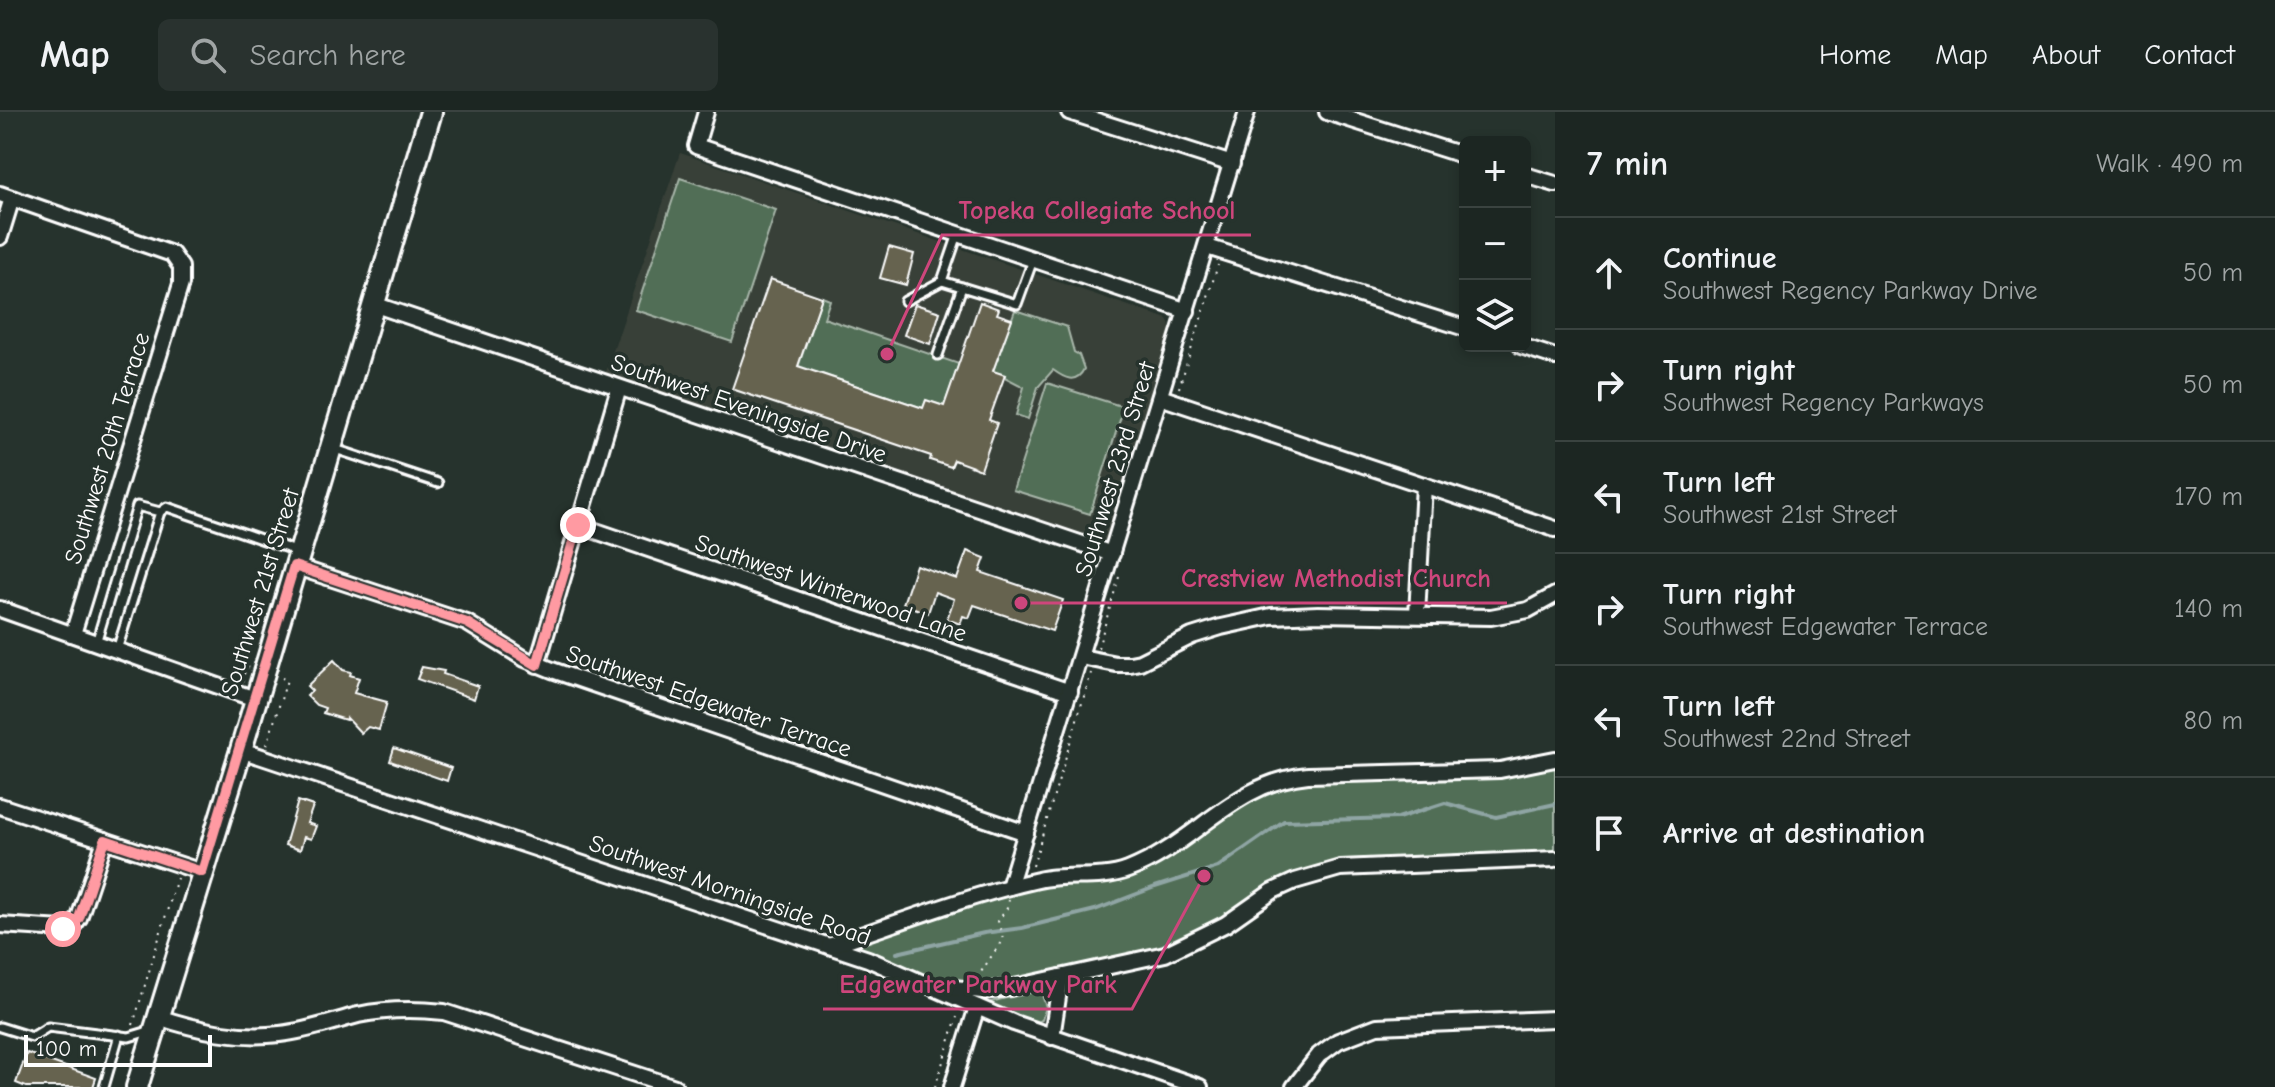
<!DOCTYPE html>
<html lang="en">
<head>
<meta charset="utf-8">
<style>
  body { margin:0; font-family:"Comic Neue",sans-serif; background:#29322f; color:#f1f3f6 }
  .controls { position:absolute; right:24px; top:24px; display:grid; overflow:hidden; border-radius:12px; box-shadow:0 4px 12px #0003 }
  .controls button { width:72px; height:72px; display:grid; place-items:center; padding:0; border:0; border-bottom:2px solid #3a4340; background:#1c2622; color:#f1f3f6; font:40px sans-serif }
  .scale { position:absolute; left:24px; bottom:20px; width:188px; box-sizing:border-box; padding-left:8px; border:4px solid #fff; border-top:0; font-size:22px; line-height:28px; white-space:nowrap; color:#fff; -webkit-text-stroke:6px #26332d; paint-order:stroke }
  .stop { position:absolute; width:24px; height:24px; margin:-18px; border:6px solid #ff9aa2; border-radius:50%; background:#fff }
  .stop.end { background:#ff9aa2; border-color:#fff; box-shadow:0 2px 8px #0008 }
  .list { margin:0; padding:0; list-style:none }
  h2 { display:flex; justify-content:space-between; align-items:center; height:104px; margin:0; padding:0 32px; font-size:34px }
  h2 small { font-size:26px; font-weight:400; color:#a0a5a5 }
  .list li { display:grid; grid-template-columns:52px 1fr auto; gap:24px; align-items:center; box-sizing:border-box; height:112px; padding:0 32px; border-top:2px solid #3a4340 }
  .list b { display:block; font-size:30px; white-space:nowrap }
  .list p { margin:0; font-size:26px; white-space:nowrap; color:#a0a5a5 }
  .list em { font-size:26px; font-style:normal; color:#a0a5a5 }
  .icon { flex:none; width:44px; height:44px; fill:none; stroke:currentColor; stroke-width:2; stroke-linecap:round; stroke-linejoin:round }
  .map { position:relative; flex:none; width:1555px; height:975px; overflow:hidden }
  header { display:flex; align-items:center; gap:48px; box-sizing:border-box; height:112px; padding:0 40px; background:#1c2622; border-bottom:2px solid #3a4340 }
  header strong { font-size:38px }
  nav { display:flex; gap:44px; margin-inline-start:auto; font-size:28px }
  .search { width:560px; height:72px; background:#29322f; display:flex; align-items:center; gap:20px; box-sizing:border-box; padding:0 28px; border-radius:12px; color:#a0a5a5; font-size:30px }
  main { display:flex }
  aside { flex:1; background:#1c2622 }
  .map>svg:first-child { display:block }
  .built { fill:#394138 }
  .green { fill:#516e56; stroke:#a8b6aa; stroke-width:2 }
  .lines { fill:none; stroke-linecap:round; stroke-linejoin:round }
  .stream { stroke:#8fa5a4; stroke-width:4 }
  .building { fill:#666350; stroke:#fff; stroke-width:2 }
  .lane-casing { stroke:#fff; stroke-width:13 }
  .street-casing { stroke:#fff; stroke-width:20 }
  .secondary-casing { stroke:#fff; stroke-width:26 }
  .path { stroke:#fff; stroke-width:2; stroke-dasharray:2 6; stroke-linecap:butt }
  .lane { stroke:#26332d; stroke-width:7 }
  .street { stroke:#26332d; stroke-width:14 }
  .secondary { stroke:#26332d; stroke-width:20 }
  .route { stroke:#ff9aa2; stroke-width:10 }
  .labels { text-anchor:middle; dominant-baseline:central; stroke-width:7; stroke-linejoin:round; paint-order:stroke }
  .street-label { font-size:24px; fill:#fff; stroke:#26332d }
  .leader { fill:none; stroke:#ce467c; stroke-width:3 }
  .callout-dot { fill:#ce467c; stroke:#26332d; stroke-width:3 }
  .callout-label { font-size:26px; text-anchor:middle; font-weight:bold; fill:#ce467c; stroke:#26332d; stroke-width:7; stroke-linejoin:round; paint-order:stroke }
</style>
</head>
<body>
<header>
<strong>Map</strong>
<div class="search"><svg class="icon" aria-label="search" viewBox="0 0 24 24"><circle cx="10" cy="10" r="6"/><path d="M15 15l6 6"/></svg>Search here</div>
<nav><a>Home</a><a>Map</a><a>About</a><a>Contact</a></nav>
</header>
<main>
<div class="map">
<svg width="1555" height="975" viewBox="0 0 1555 975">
  <rect width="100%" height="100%" fill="#26332d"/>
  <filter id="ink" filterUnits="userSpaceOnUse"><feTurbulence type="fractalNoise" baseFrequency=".0125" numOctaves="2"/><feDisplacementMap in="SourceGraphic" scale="16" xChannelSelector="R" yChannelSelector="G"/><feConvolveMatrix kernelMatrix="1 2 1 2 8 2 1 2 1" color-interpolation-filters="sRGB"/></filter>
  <g filter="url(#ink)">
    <polygon class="built" points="680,41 1167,207 1170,213 1169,221 1108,427 1095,430 605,263"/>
    <g class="green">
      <polygon points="680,66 776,98 732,230 636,198"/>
      <polygon points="822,185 830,188 824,206 959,252 944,294 926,288 923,296 816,260 795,264"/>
      <path d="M 1015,198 L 1067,215 L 1074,240 L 1079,243 L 1084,257 C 1076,273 1064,266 1053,258 L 1038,275 L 1028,307 L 1016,303 L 1024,275 L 993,259 Z"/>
      <polygon points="1047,271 1124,295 1090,402 1013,378"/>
      <polygon points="1555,647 1555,747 1319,761 1196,829 1010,876 957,877 829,834 1009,775 1123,760 1283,667 1500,658"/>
      <polygon points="1031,879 1042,883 1046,895 1042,908 1032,912 992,895 991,890"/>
    </g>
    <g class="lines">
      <polyline class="stream" points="897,841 984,821 1022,816 1095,798 1155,775 1218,755 1284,709 1398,706 1445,691 1496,705 1555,692"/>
    </g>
    <g class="building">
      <polygon points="889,135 914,142 906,173 880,166"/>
      <polygon points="770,167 822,185 798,254 923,296 926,288 944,294 980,190 999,197 997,202 1012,207 993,259 1005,263 989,308 997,311 981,358 954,348 951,355 930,348 931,344 732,277"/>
      <polygon points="915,192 940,200 930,232 904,223"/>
      <polygon points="967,439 985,446 980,460 1063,488 1052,519 974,493 969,506 963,504 960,512 947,507 954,487 935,480 928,501 903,492 916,453 957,467"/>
      <polygon points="334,548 343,558 351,560 350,563 359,566 354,581 387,590 379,618 368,615 361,621 347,606 346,608 323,601 325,596 316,593 307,584 312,579 307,574"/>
      <polygon points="422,555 444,559 443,562 478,574 474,587 417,567"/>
      <polygon points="394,636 451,656 447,669 390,649"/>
      <polygon points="298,689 313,694 307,711 316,714 311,727 304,725 300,738 285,733"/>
      <polygon points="27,941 96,966 93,975 26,975 16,971"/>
    </g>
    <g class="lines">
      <g class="lane-casing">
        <g id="lane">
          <polyline points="942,169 1017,192 1033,148"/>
          <polyline points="905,189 942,169 958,122"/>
          <polyline points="938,243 962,175"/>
          <polyline points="332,336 438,371"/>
          <polyline points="160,400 167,395 296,439"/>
          <polyline points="96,531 137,394 160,400 117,538"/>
          <polyline points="0,915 32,925 48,915 129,925 152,918"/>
          <polyline points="104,975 119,923"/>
        </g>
      </g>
      <g class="street-casing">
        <g id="street">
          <polyline points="706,0 696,34 1187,199"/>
          <polyline points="1069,0 1232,52"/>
          <polyline points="1327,0 1465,44"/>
          <polyline points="1525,63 1555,72"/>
          <polyline points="0,82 172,142 181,155 181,172 73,522"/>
          <polyline points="0,125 12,86"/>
          <polyline points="1207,135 1465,216"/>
          <polyline points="373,192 1112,442"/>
          <polyline points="1521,234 1555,245"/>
          <polyline points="1160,285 1555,417"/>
          <polyline points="578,413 1070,580"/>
          <polyline points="294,454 467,511 525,547 552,558 1026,721"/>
          <polyline points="0,497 255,587"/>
          <polyline points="1417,503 1424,373"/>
          <polyline points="1081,545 1116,552 1130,552 1140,550 1192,524 1221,515 1271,504 1318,502 1491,505 1528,498 1555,483"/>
          <polyline points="537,553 619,276"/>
          <polyline points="241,638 868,847 1014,911 1200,975"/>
          <polyline points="0,694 202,760"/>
          <polyline points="1009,775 1247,0"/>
          <polyline points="0,813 63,817 74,813 79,806 105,728"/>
          <path d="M 829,834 C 898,811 967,784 1038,768 C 1066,761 1099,769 1128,758 C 1194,733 1233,670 1308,663 L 1500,658 L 1555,647"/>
          <polyline points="945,875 982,879 1010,876 1165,842 1226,812 1273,779 1295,769 1340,756 1555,747"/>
          <path d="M 158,905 C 197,918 237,927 280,922 C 307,919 332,910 358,903 C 387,897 415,897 444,900 L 675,975"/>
          <polyline points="1052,925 1061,865"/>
          <polyline points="952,975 977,895"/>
          <polyline points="1294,975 1319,943 1338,929 1377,914 1555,907"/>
        </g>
      </g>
      <g class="secondary-casing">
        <polyline id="secondary" points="137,975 241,638 431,0"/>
      </g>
      <g class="path">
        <polyline points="1179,276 1218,153"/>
        <polyline points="1098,536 1119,465"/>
        <polyline points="242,570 246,555 249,556"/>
        <polyline points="267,633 287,568 282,566"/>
        <polyline points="1033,754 1091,561"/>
        <polyline points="977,866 1003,827 998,809 1007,796 1009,788"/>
        <polyline points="133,913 177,766"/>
        <polyline points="935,975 957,905"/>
      </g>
      <use href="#lane" class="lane"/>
      <use href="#street" class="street"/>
      <use href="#secondary" class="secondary"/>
    </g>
  </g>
  <g class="lines" filter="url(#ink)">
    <polyline class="route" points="63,817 74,813 79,806 105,728 202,760 294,454 467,511 537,553 578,413"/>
  </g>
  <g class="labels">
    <g class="street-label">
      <text transform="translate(749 296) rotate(19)">Southwest Eveningside Drive</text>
      <text transform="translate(107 336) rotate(-73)">Southwest 20th Terrace</text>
      <text transform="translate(1115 357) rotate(-73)">Southwest 23rd Street</text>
      <text transform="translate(831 476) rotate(19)">Southwest Winterwood Lane</text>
      <text transform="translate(260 480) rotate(-73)">Southwest 21st Street</text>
      <text transform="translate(709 589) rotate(19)">Southwest Edgewater Terrace</text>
      <text transform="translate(730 778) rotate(19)">Southwest Morningside Road</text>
    </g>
  </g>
  <path class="leader" d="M887 242L942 123H1251M1021 491L1166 491H1507M1204 764L1132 897H823"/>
  <g class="callout-dot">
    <circle cx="887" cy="242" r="8"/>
    <circle cx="1021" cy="491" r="8"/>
    <circle cx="1204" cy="764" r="8"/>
  </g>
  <g class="callout-label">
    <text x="1097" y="107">Topeka Collegiate School</text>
    <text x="1336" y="475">Crestview Methodist Church</text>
    <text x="978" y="881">Edgewater Parkway Park</text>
  </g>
</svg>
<div class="controls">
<button>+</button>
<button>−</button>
<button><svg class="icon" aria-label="layers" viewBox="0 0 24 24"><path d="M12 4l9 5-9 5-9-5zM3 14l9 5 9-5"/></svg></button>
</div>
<div class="scale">100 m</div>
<div class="stop" style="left:63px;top:817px"></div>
<div class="stop end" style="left:578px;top:413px"></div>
</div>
<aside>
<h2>7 min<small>Walk · 490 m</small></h2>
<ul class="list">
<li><svg class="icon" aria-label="ahead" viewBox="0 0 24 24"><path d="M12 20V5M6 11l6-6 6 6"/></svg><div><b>Continue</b><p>Southwest Regency Parkway Drive</p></div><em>50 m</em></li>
<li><svg class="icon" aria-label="right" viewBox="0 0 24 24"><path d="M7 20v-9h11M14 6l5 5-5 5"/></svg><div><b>Turn right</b><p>Southwest Regency Parkways</p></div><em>50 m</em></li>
<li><svg class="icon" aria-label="left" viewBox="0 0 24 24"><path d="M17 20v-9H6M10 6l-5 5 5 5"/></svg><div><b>Turn left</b><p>Southwest 21st Street</p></div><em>170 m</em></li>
<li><svg class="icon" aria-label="right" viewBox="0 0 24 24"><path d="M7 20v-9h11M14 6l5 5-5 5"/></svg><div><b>Turn right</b><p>Southwest Edgewater Terrace</p></div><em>140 m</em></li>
<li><svg class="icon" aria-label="left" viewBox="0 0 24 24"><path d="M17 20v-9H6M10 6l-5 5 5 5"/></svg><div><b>Turn left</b><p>Southwest 22nd Street</p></div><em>80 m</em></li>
<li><svg class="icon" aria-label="arrive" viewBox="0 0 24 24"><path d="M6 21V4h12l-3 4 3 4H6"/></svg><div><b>Arrive at destination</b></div></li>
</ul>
</aside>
</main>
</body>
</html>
